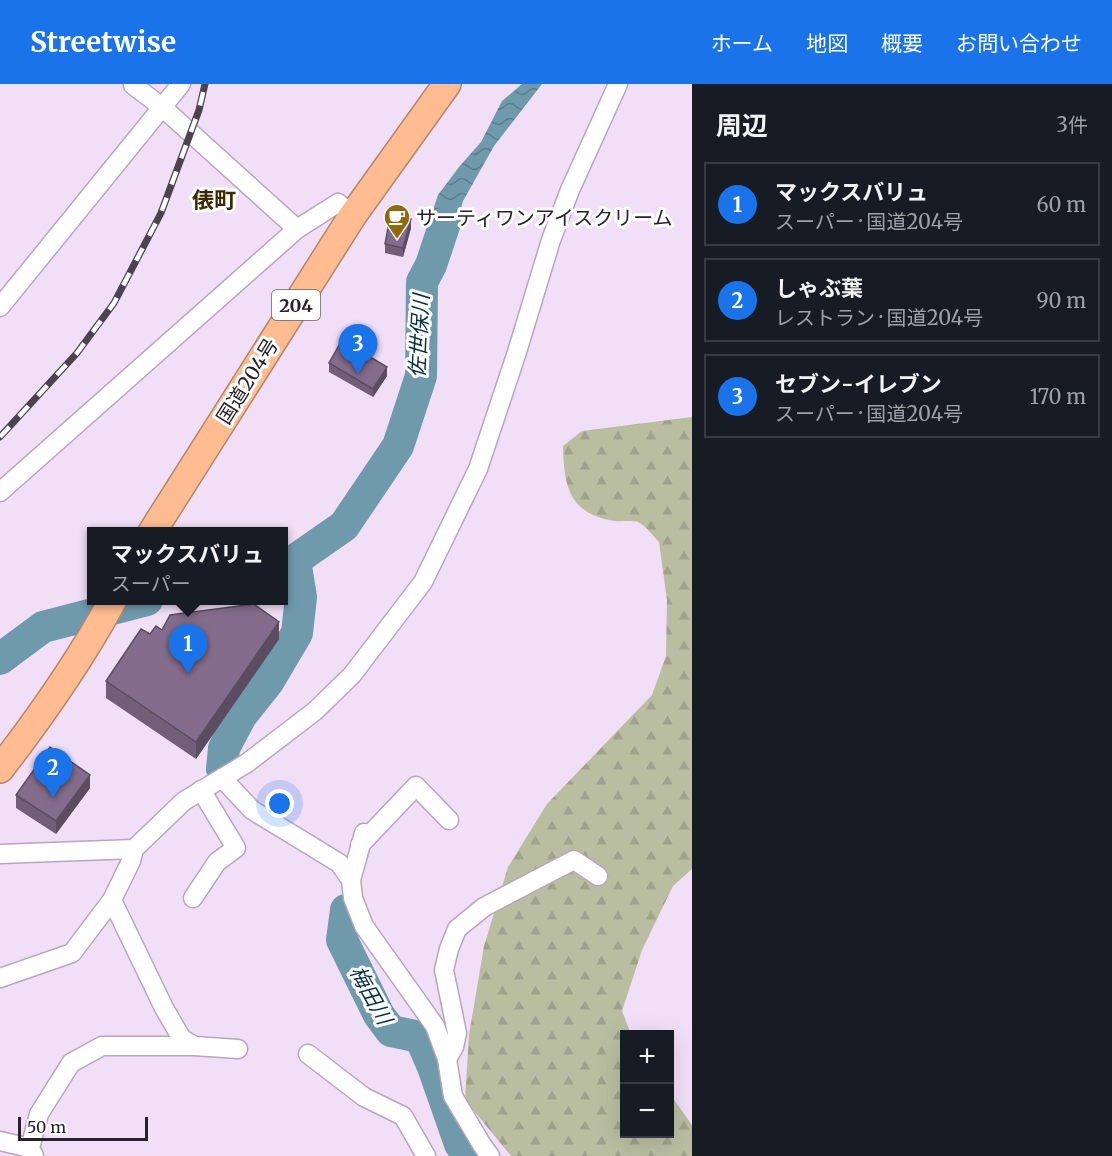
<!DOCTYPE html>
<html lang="ja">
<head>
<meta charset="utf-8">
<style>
  body { margin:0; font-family:Merriweather,"Noto Sans JP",serif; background:#20242c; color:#f1f3f6 }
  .controls { position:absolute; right:18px; bottom:18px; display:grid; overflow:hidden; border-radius:0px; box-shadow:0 6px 24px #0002 }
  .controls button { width:54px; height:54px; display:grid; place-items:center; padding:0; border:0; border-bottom:2px solid #363941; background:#171b24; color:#f1f3f6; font:30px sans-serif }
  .scale { position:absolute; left:18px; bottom:15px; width:130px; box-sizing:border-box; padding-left:6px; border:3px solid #28212a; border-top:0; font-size:16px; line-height:21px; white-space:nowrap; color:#28212a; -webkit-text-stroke:4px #fff; paint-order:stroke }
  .you { position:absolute; left:280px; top:720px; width:21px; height:21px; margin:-15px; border:4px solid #fff; border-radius:50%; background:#1a73e8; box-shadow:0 0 0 9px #1a73e833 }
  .badge { display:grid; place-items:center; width:39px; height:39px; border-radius:50%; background:#1a73e8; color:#fff; font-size:20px; font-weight:700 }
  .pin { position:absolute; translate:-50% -50px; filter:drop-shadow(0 2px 3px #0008) }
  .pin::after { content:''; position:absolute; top:32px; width:21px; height:18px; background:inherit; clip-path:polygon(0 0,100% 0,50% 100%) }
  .popup { position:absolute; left:87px; top:443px; width:201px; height:78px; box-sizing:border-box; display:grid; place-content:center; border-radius:0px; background:#171b24; filter:drop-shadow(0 2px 4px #0005); font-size:20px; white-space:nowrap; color:#9ea1a6 }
  .popup b { font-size:22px; color:#f1f3f6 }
  .popup::after { content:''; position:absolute; left:50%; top:100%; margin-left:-12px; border:12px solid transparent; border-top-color:#171b24 }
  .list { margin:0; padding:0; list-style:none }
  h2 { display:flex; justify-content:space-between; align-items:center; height:78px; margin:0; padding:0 24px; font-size:26px }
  h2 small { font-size:20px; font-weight:400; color:#9ea1a6 }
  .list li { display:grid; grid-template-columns:39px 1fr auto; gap:18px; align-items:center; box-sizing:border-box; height:84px; margin:0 12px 12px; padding:0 12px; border:2px solid #363941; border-radius:0px }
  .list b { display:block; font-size:22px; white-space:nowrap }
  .list p { margin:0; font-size:20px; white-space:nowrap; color:#9ea1a6 }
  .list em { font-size:20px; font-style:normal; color:#9ea1a6 }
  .map { position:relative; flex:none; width:692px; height:1072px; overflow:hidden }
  header { display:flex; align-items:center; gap:36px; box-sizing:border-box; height:84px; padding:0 30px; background:#1a73e8; color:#fff }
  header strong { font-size:28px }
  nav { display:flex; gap:33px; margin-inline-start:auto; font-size:21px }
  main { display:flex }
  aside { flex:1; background:#171b24 }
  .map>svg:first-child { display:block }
  .forest { fill:url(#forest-firs) }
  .water { fill:url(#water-waves) }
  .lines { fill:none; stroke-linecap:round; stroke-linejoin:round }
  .river { stroke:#6f9aab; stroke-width:32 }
  .minor-casing { stroke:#b8a6be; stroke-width:21 }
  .highway-casing { stroke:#b3866c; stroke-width:30 }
  .minor { stroke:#fff; stroke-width:18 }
  .highway { stroke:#febc90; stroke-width:27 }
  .rail-casing { stroke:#4c434f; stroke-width:7 }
  .rail { stroke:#fff; stroke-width:4.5; stroke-dasharray:14; stroke-linecap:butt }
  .wall { fill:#725e78 }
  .shaded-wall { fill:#5c4c62 }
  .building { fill:#846d8c; stroke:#5c4c62; stroke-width:1.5 }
  .labels { text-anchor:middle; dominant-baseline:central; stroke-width:6; stroke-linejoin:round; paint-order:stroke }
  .shield { fill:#fff; stroke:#68646a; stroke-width:1.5 }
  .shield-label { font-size:18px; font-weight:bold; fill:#28212a }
  .poi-label { font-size:20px; fill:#28212a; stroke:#fff; text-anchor:start }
  .street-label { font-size:20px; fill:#28212a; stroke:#fff }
  .water-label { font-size:21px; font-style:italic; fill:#07313f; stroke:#fff }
  .quarter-label { font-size:22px; font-weight:bold; fill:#3d2a02; stroke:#fff }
</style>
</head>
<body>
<header>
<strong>Streetwise</strong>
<nav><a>ホーム</a><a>地図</a><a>概要</a><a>お問い合わせ</a></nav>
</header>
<main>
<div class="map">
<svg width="692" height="1072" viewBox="0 0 692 1072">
  <defs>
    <pattern id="forest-firs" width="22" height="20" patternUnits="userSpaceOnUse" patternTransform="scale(1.5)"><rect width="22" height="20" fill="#babea1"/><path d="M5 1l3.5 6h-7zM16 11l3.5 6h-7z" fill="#a0a38b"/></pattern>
    <pattern id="water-waves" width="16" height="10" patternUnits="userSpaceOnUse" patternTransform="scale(1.5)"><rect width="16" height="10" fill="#6f9aab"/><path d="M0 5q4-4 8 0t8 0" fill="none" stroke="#5b7d8b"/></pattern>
  </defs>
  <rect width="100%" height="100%" fill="#f1def7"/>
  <path class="forest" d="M 692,333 L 692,785 L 673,802 L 642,866 L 622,927 L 631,950 L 624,950 L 624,1050 L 670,1050 L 670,1010 L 692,1041 L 692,1072 L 511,1072 L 465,1016 L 469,951 L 484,862 L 508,783 L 547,720 L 652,611 L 666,572 L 667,516 L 659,458 C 653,452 646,442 638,438 C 632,436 622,438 615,437 C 569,430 564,403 563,362 L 582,347 Z"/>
  <polygon class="water" points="522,0 542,0 494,62 463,117 456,144 431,186 433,126 438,111 459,83 481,58 502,17"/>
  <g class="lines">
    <g class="river">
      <polyline points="284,479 295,476 344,442 398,362 421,292 422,198 431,181 445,139"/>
      <polyline points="0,575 43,543 147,516"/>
      <polyline points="222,685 224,664 241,632 268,598 297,549 301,513 295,476"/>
      <polyline points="346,826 342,856 379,931 391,947 420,953 433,983 460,1060 469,1072"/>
    </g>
    <g class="minor-casing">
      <g id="minor">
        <polyline points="133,1 162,23 297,145"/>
        <polyline points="0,223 181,0"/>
        <polyline points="0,408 297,145 338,119 353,131"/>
        <polyline points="222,694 252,726 339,779 351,796 353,814 364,842 435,942 447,975 453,1012 482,1061 490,1072"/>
        <polyline points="360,761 416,702 449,736"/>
        <polyline points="0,770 134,765"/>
        <polyline points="351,796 364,749"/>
        <polyline points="193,814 217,778 236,764 201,706"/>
        <polyline points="112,816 164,924 182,955 195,962 238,965"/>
        <polyline points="0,894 72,869 112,816 131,777 134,765 184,717 247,679 315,627 352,591 423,498 478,385 517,268 551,156 570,106 618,0"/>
        <polyline points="308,970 364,1013 403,1032 426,1072"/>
        <polyline points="447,975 454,963 457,949 444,886 449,865 457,845 484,823 574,776 598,792"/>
        <polyline points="0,1057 30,1064"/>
        <polyline points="34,1072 30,1064 39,1030 71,979 102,962 195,962"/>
      </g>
    </g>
    <g class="highway-casing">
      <g id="highway">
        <polyline points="152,448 353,131 447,0"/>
        <path d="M 0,685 C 42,631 80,576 113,516"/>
      </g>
    </g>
    <use href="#minor" class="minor"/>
    <use href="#highway" class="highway"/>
    <g class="rail-casing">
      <polyline id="rail" points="0,353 77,269 114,219 161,129 199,26 205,0"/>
    </g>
    <use href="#rail" class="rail"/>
  </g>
  <g class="wall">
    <polygon points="411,144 403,173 385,169 385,160"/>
    <polygon points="329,279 387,292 373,313 329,288"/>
    <polygon points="150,550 279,555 196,675 106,614 106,597"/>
    <polygon points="90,704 56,750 16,724 16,711"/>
  </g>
  <g class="shaded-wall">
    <polygon points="411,135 411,144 403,173 403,164"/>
    <polygon points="387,283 387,292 373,313 373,305"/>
    <polygon points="279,538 279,555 196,675 196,658"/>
    <polygon points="90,691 90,704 56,750 56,737"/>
  </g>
  <g class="building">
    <polygon points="390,134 411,135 403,164 385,160"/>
    <polygon points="342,256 387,283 373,305 329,279"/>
    <polygon points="254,520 279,538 196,658 106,597 141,545 150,550 156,542 162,546 170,531"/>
    <polygon points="50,663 90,691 56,737 16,711"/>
  </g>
  <defs>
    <g id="cafe-pin" transform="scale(1.35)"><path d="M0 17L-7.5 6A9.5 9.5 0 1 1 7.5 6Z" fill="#90690f" stroke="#fff"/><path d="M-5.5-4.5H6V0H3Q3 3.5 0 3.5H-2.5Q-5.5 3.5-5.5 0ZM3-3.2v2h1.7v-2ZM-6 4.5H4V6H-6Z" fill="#fff"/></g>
  </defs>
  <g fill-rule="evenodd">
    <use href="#cafe-pin" x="397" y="133"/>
  </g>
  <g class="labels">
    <rect class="shield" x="272" y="206" width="48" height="30" rx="4.5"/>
    <g class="shield-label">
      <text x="296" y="221">204</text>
    </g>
    <g class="poi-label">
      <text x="416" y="133">サーティワンアイスクリーム</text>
    </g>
    <g class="street-label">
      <text transform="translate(247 297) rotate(-58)">国道204号</text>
    </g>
    <g class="water-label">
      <text transform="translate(419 252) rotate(-87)">佐世保川</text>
      <text transform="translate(371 911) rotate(61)">梅田川</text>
    </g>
    <g class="quarter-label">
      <text x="214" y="116">俵町</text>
    </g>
  </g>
</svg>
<div class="controls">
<button>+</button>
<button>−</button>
</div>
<div class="scale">50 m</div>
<div class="you"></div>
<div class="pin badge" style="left:188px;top:590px">1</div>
<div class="popup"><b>マックスバリュ</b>スーパー</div>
<div class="pin badge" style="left:53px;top:714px">2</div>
<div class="pin badge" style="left:358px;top:290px">3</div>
</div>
<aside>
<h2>周辺<small>3件</small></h2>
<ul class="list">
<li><span class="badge">1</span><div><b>マックスバリュ</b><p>スーパー · 国道204号</p></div><em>60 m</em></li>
<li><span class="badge">2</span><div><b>しゃぶ葉</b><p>レストラン · 国道204号</p></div><em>90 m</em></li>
<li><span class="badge">3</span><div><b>セブン-イレブン</b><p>スーパー · 国道204号</p></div><em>170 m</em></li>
</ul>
</aside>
</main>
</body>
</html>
